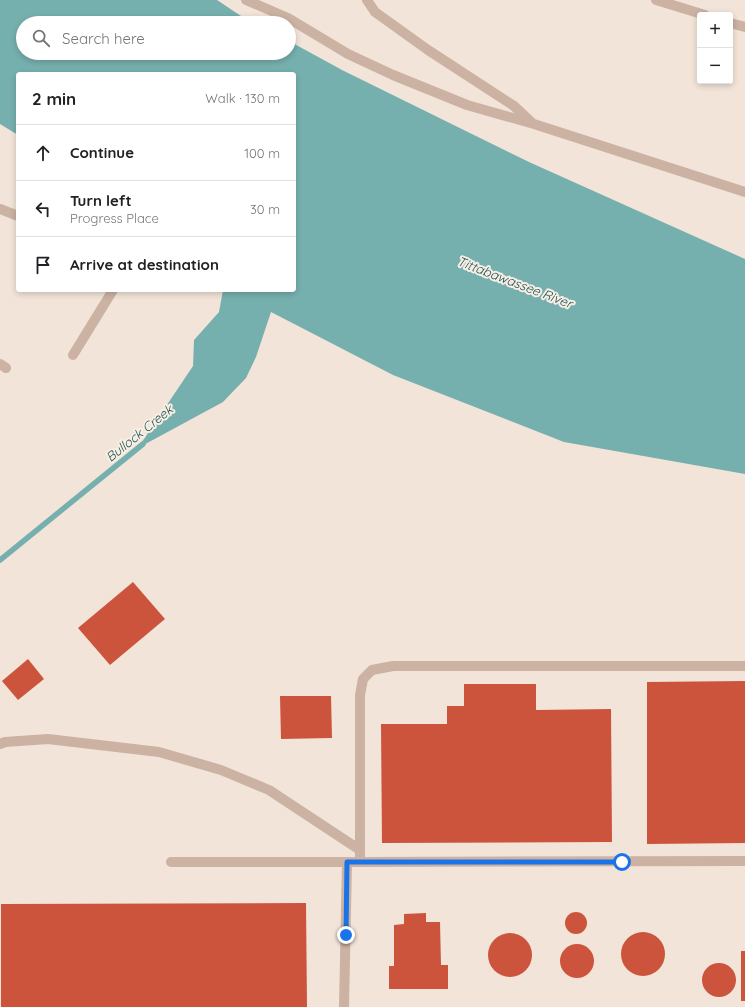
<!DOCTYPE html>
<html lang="en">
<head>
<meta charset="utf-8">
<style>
  body { margin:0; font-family:Quicksand,sans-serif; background:#f2f2f2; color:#202124 }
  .controls { position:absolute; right:12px; top:12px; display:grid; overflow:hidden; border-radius:4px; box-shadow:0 2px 6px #0003 }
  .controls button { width:36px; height:36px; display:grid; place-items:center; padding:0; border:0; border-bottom:1px solid #e0e0e0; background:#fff; color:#202124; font:20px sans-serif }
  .stop { position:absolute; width:12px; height:12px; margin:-9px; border:3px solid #1a73e8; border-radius:50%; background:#fff }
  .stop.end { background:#1a73e8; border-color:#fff; box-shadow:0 1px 4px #0008 }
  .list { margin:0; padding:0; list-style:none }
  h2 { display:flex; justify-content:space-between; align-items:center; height:52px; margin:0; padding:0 16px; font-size:17px }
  h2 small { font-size:13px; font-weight:400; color:#757577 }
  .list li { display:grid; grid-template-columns:26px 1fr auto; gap:12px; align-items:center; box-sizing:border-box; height:56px; padding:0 16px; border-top:1px solid #e0e0e0 }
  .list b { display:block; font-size:15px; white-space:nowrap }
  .list p { margin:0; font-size:13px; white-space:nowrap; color:#757577 }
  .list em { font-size:13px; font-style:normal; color:#757577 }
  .icon { flex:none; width:22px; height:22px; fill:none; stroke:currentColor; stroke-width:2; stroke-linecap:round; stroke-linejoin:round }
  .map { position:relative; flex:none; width:745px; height:1007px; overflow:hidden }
  .search { position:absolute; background:#fff; box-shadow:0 2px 6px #0003; left:16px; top:16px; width:280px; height:44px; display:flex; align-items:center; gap:10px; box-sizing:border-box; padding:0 14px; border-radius:22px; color:#757577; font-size:15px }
  .panel { position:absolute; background:#fff; box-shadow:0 2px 6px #0003; left:16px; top:72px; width:280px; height:220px; border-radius:4px }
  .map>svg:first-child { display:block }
  .water { fill:#76b0ae }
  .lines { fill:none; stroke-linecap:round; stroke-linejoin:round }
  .stream { stroke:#76b0ae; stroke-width:5.5 }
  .building { fill:#cc543c }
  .minor { stroke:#cbb2a3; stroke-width:10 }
  .route { stroke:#1a73e8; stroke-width:5 }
  .labels { text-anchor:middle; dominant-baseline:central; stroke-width:4; stroke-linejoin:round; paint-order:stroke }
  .water-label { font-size:13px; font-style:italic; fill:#1a5858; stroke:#faeee4 }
</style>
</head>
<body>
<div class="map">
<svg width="745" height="1007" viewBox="0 0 745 1007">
  <rect width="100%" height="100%" fill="#f2e4d8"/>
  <polygon class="water" points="0,0 217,0 241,16 255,23 23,23 23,53 289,53 289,41 342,70 529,162 745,259 745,474 564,442 393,375 271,312 256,357 246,378 223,402 138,448 193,366 194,340 219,312 223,290 294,290 294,74 18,74 18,135 0,124"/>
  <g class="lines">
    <polyline class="stream" points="0,560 143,444"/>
  </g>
  <g class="building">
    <polygon points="133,582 165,619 110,665 78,628"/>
    <polygon points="28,659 44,679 18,700 2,681"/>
    <polygon points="745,681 745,843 647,844 647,682"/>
    <polygon points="464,684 536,684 536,710 611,709 612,842 382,843 381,724 447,724 447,706 464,706"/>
    <polygon points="280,696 331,696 332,738 281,739"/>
    <polygon points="306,903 307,1007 1,1007 1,904"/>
    <circle cx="576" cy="923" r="11"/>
    <polygon points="426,913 426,922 440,922 441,965 448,965 448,989 389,989 389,966 394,966 394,925 404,924 404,914"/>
    <circle cx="643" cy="954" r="22"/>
    <circle cx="510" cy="955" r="22"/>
    <circle cx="577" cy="961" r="17"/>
    <rect x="741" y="951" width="4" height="50"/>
    <circle cx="719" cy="980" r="17"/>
  </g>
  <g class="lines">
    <g class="minor">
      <polyline points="246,0 288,18 348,54 393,75 467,105 534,124 745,192"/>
      <polyline points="367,0 375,12 428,50 514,106 531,122"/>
      <polyline points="656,0 705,15"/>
      <polyline points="730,23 745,27"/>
      <polyline points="0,209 18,216"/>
      <polyline points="73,355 113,290"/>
      <polyline points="0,364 6,368"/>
      <polyline points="0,744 5,742 48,739 159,752 221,770 269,790 360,850"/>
      <polyline points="171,862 360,862 360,695 363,679 372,670 393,666 745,666"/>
      <polyline points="360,862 745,861"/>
      <polyline points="344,1007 347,863"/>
    </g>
  </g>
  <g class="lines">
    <polyline class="route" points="346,935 347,862 622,862"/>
  </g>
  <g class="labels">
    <g class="water-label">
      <text transform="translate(515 282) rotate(21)">Tittabawassee River</text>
      <text transform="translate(139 433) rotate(-39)">Bullock Creek</text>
    </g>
  </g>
</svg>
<div class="controls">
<button>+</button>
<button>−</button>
</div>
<div class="stop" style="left:622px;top:862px"></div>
<div class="stop end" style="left:346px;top:935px"></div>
<div class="search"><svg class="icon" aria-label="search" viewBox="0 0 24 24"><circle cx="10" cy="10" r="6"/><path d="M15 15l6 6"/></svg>Search here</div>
<section class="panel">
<h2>2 min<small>Walk · 130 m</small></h2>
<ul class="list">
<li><svg class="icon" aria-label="ahead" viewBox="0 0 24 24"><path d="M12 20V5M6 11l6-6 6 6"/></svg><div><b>Continue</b></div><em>100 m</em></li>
<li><svg class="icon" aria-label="left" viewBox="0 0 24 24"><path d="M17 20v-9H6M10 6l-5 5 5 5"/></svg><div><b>Turn left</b><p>Progress Place</p></div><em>30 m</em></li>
<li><svg class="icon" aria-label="arrive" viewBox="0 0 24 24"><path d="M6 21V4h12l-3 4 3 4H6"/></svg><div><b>Arrive at destination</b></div></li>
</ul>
</section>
</div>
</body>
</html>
